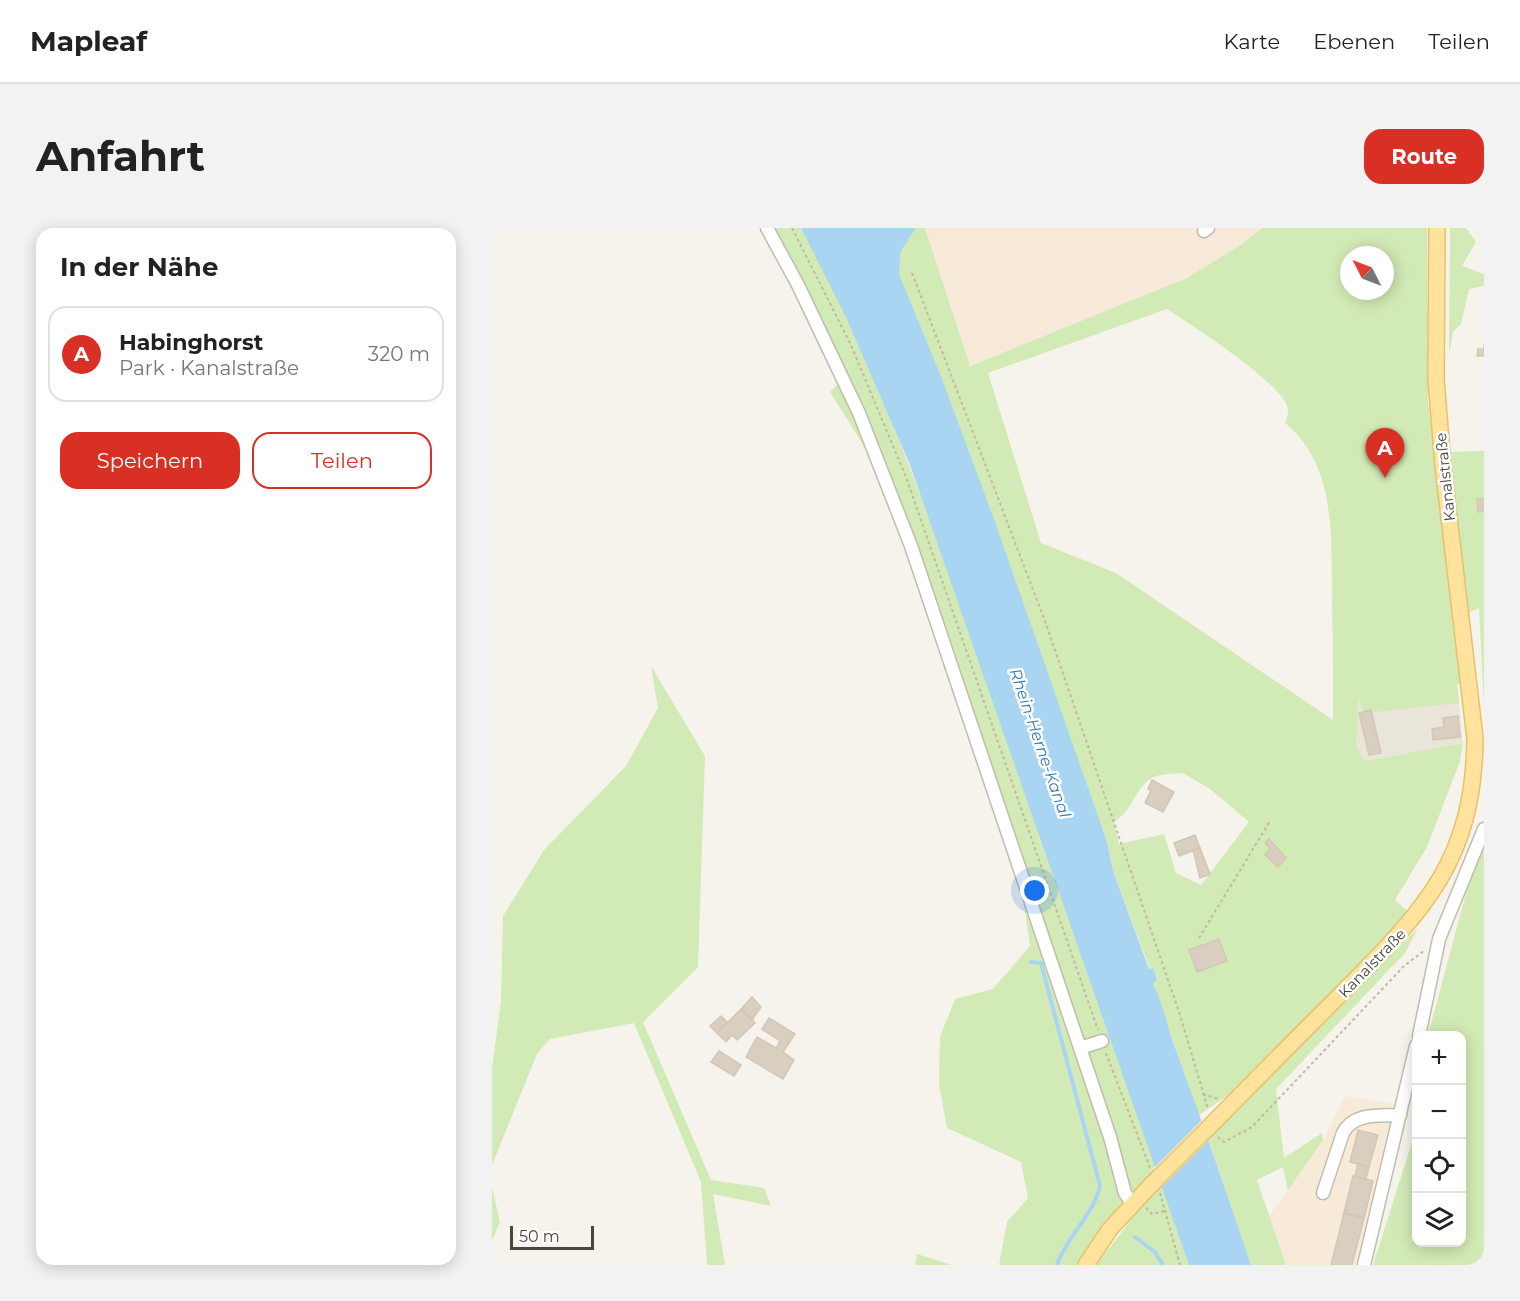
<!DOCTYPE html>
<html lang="de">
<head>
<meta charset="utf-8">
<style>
  body { margin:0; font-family:Montserrat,sans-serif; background:#f2f2f2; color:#222 }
  .controls { position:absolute; right:18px; bottom:18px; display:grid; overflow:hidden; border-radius:12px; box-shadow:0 3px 15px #0003 }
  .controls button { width:54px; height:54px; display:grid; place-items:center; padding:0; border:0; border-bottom:2px solid #e0e0e0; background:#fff; color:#222; font:30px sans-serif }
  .compass { position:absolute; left:848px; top:18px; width:54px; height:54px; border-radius:50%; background:#fff; box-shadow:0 3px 15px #0003; rotate:312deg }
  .scale { position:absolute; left:18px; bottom:15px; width:84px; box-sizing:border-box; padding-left:6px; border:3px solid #4b4439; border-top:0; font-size:16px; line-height:21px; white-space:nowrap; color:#4b4439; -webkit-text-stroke:4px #fff; paint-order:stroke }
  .you { position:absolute; left:543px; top:663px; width:21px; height:21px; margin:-15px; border:4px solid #fff; border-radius:50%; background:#1a73e8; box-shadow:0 0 0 9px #1a73e833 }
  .badge { display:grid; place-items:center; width:39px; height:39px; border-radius:50%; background:#d93025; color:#fff; font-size:20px; font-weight:700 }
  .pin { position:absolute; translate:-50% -50px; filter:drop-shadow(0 2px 3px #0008) }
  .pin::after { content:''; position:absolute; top:32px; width:21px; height:18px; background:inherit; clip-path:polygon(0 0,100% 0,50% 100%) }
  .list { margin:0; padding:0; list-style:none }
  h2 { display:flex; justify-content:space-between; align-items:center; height:78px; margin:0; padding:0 24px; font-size:26px }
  h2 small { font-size:20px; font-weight:400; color:#767676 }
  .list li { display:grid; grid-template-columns:39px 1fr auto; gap:18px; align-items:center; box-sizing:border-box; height:96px; margin:0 12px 12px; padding:0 12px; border:2px solid #e0e0e0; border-radius:18px }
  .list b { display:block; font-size:22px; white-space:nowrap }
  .list p { margin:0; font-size:20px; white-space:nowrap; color:#767676 }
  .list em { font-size:20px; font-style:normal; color:#767676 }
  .actions { display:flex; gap:12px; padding:18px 24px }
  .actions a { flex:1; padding:14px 0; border:2px solid #d93025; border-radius:18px; text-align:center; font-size:21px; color:#d93025 }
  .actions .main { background:#d93025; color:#fff }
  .icon { flex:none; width:33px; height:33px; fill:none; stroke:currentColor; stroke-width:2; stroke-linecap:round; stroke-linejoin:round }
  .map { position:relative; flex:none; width:992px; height:1037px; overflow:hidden; border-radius:18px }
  header { display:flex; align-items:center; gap:36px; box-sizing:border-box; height:84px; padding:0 30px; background:#fff; border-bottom:2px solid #e0e0e0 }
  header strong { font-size:28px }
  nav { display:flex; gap:33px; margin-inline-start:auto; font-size:21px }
  .intro { display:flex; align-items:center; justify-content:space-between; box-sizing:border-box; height:144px; padding:0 36px }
  h1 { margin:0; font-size:42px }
  .button { padding:15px 27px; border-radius:18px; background:#d93025; color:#fff; font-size:21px; font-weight:700 }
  main { display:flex; gap:36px; padding:0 36px }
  aside { flex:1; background:#fff; border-radius:18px; box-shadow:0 3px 15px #0003 }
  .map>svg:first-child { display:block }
  .residential { fill:#eae5da }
  .commercial { fill:#f7ead8 }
  .green { fill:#d2eab5; fill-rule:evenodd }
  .water { fill:#a9d4f2 }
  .pier { fill:#f6f3ec }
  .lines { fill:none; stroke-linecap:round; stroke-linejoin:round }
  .stream { stroke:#a9d4f2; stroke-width:4 }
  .building { fill:#d8cfc1; stroke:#d3c7b4; stroke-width:1.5 }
  .minor-casing { stroke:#c2bbae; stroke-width:15 }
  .major-casing { stroke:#e6c16a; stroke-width:18 }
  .path { stroke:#c4b79f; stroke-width:2; stroke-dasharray:3 3; stroke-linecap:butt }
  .minor { stroke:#fff; stroke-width:12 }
  .major { stroke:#ffe39c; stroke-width:15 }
  .major-bridge-casing { stroke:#e6c16a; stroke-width:18; stroke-linecap:butt }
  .major-bridge { stroke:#ffe39c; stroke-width:15 }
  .labels { text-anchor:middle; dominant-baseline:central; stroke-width:5; stroke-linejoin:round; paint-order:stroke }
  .street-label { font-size:15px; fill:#4b4439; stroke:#fff }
  .water-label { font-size:16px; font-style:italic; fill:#2e7ab2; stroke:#fff }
</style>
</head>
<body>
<header>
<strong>Mapleaf</strong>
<nav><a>Karte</a><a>Ebenen</a><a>Teilen</a></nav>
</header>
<div class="intro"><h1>Anfahrt</h1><a class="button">Route</a></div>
<main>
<aside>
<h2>In der Nähe<small></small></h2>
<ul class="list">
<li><span class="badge">A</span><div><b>Habinghorst</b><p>Park · Kanalstraße</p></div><em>320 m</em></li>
</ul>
<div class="actions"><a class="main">Speichern</a><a>Teilen</a></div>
</aside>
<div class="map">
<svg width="992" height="1037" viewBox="0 0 992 1037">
  <rect width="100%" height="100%" fill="#f6f3ec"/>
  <polygon class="residential" points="965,456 971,515 873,533 864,517 868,461"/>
  <g class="commercial">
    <polygon points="433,0 770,0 750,16 695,50 477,138"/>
    <polygon points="853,868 902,876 864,1037 794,1037 777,988 831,912"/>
  </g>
  <g class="green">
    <path d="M 280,0 L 309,0 C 393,153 448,320 505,484 C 570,668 634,852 697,1037 L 604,1037 L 646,983 L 640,976 L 594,1037 L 507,1037 L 515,994 L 536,970 L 529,934 L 455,900 L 447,856 L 448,809 L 463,771 L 501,761 L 538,718 L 532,676 L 501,564 L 382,234 L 338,164 L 355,146 L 325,80 Z"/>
    <path d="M 424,0 L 433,0 L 478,138 L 695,50 L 750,16 L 770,0 L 935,0 L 936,175 L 942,217 L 959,224 L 992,223 L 992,479 L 987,380 L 960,392 L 969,455 L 965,456 L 967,475 L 872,485 L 867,471 L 864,517 L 873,533 L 971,515 L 968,533 L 935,619 L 903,672 L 918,685 L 739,865 L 707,887 L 661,756 L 665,752 L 661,741 L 658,741 L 621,643 L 615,614 L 407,46 L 409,23 ZM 857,27 L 893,27 L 893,63 L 857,63 ZM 675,81 C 698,96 792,156 796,181 C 797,185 794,191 793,195 C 846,238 839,314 840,376 C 841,414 841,453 841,492 L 624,345 L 549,315 L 496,145 ZM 691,545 L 718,561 L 757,594 L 709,657 L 684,645 L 672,606 L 627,616 L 622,594 C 641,582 643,561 658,551 C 667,545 681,546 691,545 Z"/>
    <polygon points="958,0 974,0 984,14 970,38 992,46 992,58 977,61 969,96 961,104 957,127"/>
    <polygon points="159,438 213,528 206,739 151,794 219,952 272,960 279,978 221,966 233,1037 215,1037 209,954 142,795 58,811 45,826 0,937 0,840 9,773 11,688 52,622 134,538 166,480"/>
    <polygon points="992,617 992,1037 881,1037 920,914 924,886 924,1014 970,1014 970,808 936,807 976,658"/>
    <polygon points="926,700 913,725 784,861 792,930 830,905 831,912 796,962 791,939 765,952 794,1037 759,1037 716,910"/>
    <polygon points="0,959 8,994 0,1012"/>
    <polygon points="425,1026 460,1037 423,1037"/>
  </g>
  <path class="water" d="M 309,0 L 424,0 L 409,23 L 407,46 L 450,151 L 503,294 L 615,614 L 621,643 L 657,741 L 661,740 L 665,752 L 661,756 C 672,778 676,802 685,825 C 711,895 735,966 759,1037 L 697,1037 L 418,237 L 354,89 Z"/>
  <polygon class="pier" points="712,890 719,910 668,961 661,941"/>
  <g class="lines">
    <g class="stream">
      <path d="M 539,734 L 549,735 L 608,958 C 601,988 575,1008 565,1037"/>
      <polyline points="643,1009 663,1024 671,1037"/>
    </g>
  </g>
  <g class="building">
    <polygon points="992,116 992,128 985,128 986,121 992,121"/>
    <polygon points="985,271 992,271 992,283 986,284"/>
    <polygon points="879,482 889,525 877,527 867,485"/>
    <polygon points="966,488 968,509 941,512 940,501 952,499 951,490"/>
    <polygon points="660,552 682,564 671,584 653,575 659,562 656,561"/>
    <polygon points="703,607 708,620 687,628 682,615"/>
    <polygon points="777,611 794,630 786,639 773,627 778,620 773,615"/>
    <polygon points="708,620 718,646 708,650 701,622"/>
    <polygon points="727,711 735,733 705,744 697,722"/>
    <polygon points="260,769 269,779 260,792 249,781"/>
    <polygon points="249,781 263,795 245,812 240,807 234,814 225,805"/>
    <polygon points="229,788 235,794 225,805 218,798"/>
    <polygon points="277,790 303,806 291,824 302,832 291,851 254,829 265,809 284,820 288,813 270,801"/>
    <polygon points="227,823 249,837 242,848 219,834"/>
    <polygon points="866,902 886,907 877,939 858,934"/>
    <polygon points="866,936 877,939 874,951 863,948"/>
    <polygon points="861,948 881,953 872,990 852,985"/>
    <polygon points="852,985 872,990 860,1037 839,1037"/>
  </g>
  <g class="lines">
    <g class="minor-casing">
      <g id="minor">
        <polyline points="275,0 306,57 367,185 419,318 618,909 633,965 640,975"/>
        <polyline points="712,3 716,0"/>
        <polyline points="927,808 947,711 992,601"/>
        <polyline points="588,820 610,813"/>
        <path d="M 831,965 L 851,905 C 862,884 888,888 908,887"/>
        <polyline points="872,1037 924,818"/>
      </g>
    </g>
    <g class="major-casing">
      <g id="major">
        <path d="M 726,890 C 767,848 809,806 851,764 C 932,682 982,633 983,510 L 951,238 L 944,151 L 945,0"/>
        <polyline points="594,1037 618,1001 657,959"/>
      </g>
    </g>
    <g class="path">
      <polyline points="300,0 358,115 414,249 606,802"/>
      <polyline points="420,45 553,393 688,787 716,881"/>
      <polyline points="707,710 778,593"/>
      <polyline points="614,825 658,940"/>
      <polyline points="711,866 726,871"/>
      <polyline points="726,909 732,914 760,899 912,738 933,722"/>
      <polyline points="668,965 688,1037"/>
      <polyline points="654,980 660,986 672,983"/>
    </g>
    <use href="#minor" class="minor"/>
    <use href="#major" class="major"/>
    <g class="major-bridge-casing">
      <polyline id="major-bridge" points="657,959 726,890"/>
    </g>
    <use href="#major-bridge" class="major-bridge"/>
  </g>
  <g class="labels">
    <g class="street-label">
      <text transform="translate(953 249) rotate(-96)">Kanalstraße</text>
      <text transform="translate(880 735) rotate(-46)">Kanalstraße</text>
    </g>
    <g class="water-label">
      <text transform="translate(548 515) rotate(71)">Rhein-Herne-Kanal</text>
    </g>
  </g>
</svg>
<div class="controls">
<button>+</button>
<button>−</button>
<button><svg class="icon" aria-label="locate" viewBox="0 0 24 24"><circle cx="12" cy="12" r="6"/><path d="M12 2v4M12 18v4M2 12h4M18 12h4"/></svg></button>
<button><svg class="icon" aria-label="layers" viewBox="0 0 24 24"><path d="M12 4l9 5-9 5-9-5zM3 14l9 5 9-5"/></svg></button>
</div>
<svg class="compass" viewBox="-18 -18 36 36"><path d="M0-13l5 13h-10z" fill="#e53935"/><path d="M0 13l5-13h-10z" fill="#767676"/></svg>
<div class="scale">50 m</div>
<div class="you"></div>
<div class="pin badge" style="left:893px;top:250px">A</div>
</div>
</main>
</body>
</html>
